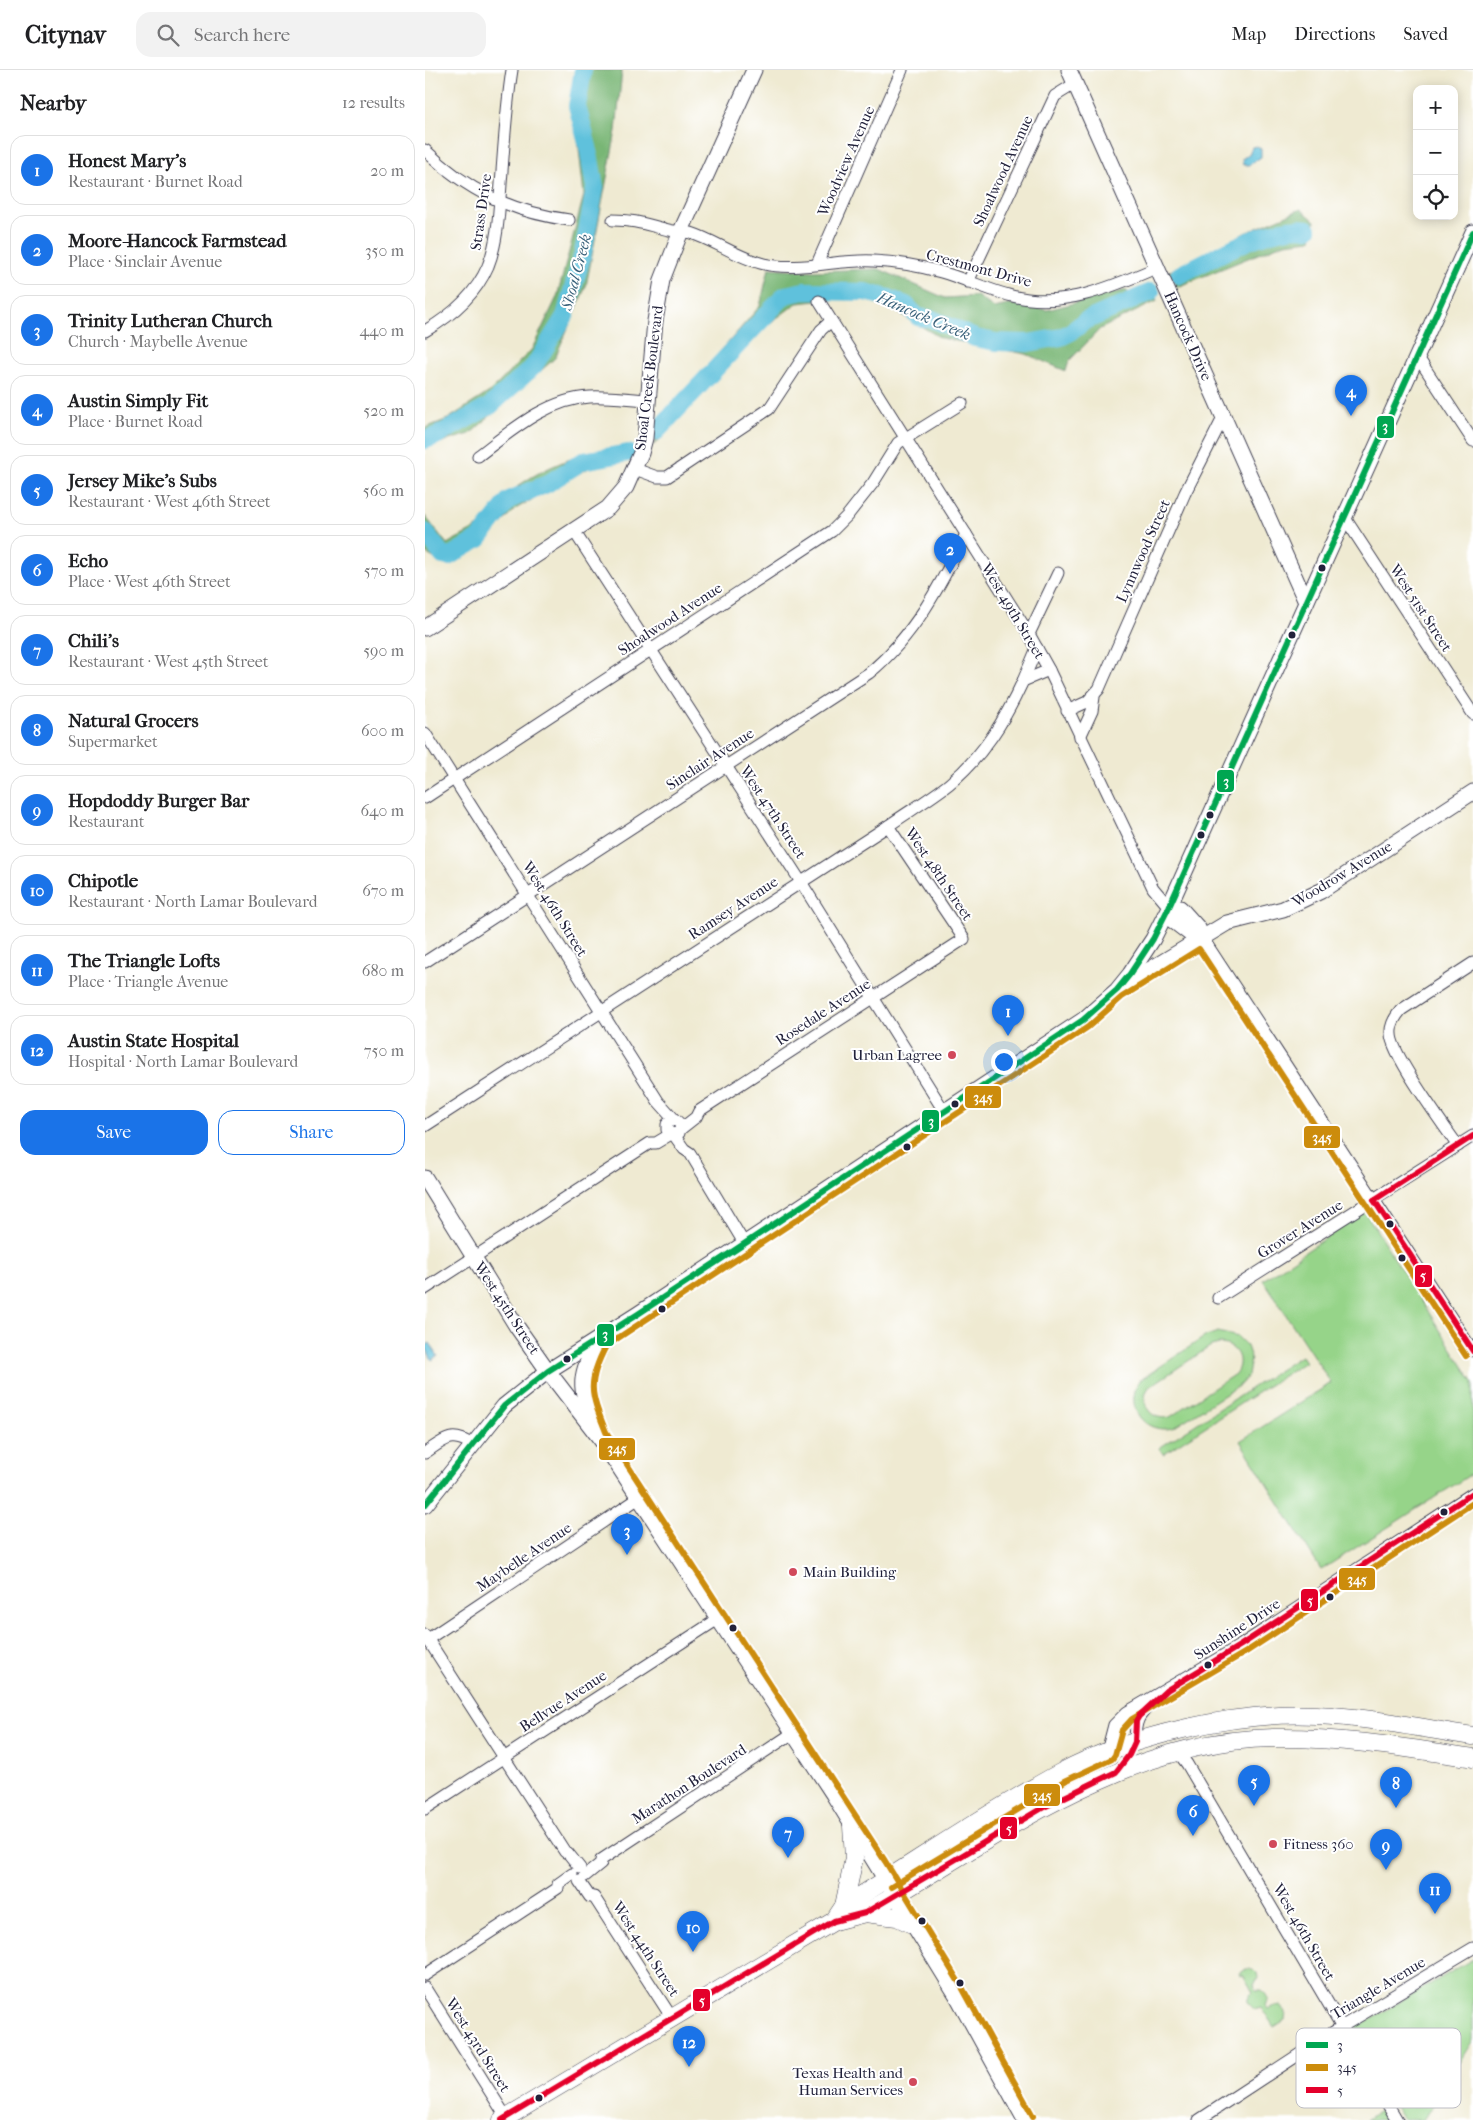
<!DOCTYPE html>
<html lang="en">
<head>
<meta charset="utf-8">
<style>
  body { margin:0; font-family:"IM FELL French Canon",serif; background:#f2f2f2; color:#202124 }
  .controls { position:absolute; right:15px; top:15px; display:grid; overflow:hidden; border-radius:10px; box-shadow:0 2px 12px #0003 }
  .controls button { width:45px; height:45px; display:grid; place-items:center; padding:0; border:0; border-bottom:1px solid #e0e0e0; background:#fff; color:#202124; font:25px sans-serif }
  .you { position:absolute; left:578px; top:991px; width:18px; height:18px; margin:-12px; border:4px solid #fff; border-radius:50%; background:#1a73e8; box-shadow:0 0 0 8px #1a73e833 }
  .badge { display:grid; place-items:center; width:32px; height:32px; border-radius:50%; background:#1a73e8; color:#fff; font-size:16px; font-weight:700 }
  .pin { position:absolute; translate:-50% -41px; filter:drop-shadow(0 1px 2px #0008) }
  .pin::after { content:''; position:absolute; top:26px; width:18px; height:15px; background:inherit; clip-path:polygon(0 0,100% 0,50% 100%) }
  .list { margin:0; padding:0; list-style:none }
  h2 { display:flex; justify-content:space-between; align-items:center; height:65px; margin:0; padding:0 20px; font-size:21px }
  h2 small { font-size:16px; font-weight:400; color:#757577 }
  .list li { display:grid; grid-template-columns:32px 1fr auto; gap:15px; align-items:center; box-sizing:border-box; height:70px; margin:0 10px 10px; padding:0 10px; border:1px solid #e0e0e0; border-radius:15px }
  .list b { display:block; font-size:19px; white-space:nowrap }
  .list p { margin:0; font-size:16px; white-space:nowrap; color:#757577 }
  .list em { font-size:16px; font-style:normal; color:#757577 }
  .actions { display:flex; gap:10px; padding:15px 20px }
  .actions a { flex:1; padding:11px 0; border:1px solid #1a73e8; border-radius:15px; text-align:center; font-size:18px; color:#1a73e8 }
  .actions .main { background:#1a73e8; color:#fff }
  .icon { flex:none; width:28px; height:28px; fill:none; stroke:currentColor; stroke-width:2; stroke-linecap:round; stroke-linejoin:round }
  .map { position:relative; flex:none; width:1048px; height:2050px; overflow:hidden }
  header { display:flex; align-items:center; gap:30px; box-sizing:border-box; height:70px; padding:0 25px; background:#fff; border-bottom:1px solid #e0e0e0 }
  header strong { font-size:24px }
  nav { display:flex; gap:28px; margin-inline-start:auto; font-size:18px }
  .search { width:350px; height:45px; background:#f2f2f2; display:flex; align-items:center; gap:12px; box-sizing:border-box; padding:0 18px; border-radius:15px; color:#757577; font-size:19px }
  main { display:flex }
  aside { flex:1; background:#fff }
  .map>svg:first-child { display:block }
  .green { fill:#96d489; stroke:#5c7b62; fill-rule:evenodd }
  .forest { fill:#78b675; stroke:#4d6c58 }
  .water { fill:#5ec1dc; stroke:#40728c }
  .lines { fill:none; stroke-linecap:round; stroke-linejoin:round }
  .river { stroke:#5ec1dc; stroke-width:18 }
  .street-casing { stroke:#414052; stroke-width:13 }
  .secondary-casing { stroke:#414052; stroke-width:17 }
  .primary-casing { stroke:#414052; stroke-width:19 }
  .street { stroke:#fff; stroke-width:11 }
  .secondary { stroke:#fff; stroke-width:15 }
  .primary { stroke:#fff; stroke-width:18 }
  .bus-1-casing { stroke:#fff; stroke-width:10 }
  .bus-2-casing { stroke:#fff; stroke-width:10 }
  .bus-3-casing { stroke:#fff; stroke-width:10 }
  .bus-1 { stroke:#00a651; stroke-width:6 }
  .bus-2 { stroke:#cc8c0c; stroke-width:6 }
  .bus-3 { stroke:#e4002b; stroke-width:6 }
  .bus-dot { fill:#22223b; stroke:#fff; stroke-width:2 }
  .poi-dot { fill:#d1495b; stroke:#fff; stroke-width:2 }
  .labels { text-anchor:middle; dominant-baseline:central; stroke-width:4; stroke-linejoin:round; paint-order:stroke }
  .street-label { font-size:15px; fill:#22223b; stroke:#fff }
  .poi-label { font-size:15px; fill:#22223b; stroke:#fff; text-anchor:end }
  .water-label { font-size:16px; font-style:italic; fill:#3a627b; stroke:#fff }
  .key { fill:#fff; stroke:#bdbdc4; stroke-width:1 }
  .key-label { font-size:14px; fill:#22223b }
  .line-badge { stroke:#fff; stroke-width:2 }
  .badge-label { font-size:14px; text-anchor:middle; font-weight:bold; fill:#fff }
</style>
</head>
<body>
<header>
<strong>Citynav</strong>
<div class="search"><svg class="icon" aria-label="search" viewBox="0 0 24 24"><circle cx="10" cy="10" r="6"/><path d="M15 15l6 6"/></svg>Search here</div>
<nav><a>Map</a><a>Directions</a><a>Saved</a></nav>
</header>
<main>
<aside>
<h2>Nearby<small>12 results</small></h2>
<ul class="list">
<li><span class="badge">1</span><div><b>Honest Mary's</b><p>Restaurant · Burnet Road</p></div><em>20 m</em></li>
<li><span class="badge">2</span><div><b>Moore-Hancock Farmstead</b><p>Place · Sinclair Avenue</p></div><em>350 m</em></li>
<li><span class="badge">3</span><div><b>Trinity Lutheran Church</b><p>Church · Maybelle Avenue</p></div><em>440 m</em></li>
<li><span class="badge">4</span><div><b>Austin Simply Fit</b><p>Place · Burnet Road</p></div><em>520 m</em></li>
<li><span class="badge">5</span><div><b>Jersey Mike's Subs</b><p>Restaurant · West 46th Street</p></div><em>560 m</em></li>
<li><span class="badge">6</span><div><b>Echo</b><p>Place · West 46th Street</p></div><em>570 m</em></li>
<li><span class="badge">7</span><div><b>Chili's</b><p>Restaurant · West 45th Street</p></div><em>590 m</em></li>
<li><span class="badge">8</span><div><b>Natural Grocers</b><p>Supermarket</p></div><em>600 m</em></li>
<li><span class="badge">9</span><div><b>Hopdoddy Burger Bar</b><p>Restaurant</p></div><em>640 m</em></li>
<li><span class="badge">10</span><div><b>Chipotle</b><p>Restaurant · North Lamar Boulevard</p></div><em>670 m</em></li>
<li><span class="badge">11</span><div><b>The Triangle Lofts</b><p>Place · Triangle Avenue</p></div><em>680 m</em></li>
<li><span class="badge">12</span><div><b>Austin State Hospital</b><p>Hospital · North Lamar Boulevard</p></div><em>750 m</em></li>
</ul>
<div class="actions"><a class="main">Save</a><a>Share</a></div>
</aside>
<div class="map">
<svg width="1048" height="2050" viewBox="0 0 1048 2050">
  <rect width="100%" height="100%" fill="#fff"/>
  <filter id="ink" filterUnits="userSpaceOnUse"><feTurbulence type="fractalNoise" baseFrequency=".02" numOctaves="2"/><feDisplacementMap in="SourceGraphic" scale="10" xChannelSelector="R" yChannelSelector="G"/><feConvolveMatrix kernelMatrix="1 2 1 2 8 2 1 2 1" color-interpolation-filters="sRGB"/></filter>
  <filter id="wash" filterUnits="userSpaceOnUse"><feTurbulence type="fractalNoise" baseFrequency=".0096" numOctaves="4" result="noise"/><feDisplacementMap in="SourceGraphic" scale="20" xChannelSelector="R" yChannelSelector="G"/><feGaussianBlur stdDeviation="1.12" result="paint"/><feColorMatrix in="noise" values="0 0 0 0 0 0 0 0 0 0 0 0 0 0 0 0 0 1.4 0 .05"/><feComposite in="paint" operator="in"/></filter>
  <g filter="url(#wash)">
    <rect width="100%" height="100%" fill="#efead2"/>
    <g class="green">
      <polygon points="940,1142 1048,1312 1048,1403 896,1500 815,1371 906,1313 838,1210"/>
      <path d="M 793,1262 L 813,1267 L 822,1276 L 826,1288 L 823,1306 L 815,1315 L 748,1358 C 718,1365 698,1335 715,1310 L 781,1266 ZM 794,1274 C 811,1274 820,1290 810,1304 L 745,1347 C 726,1352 713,1333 724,1317 L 786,1276 Z"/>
      <polygon points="876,1286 880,1292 738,1384 734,1378"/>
      <polygon points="1048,1889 1048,1970 998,2050 978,2050 930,1969 932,1954 935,1952 937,1954"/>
      <path d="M 821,1899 L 828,1899 L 832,1903 L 833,1908 L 829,1915 L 831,1920 L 837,1920 C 842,1925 844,1929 840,1935 L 843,1939 C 851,1935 855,1933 861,1942 L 860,1950 L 849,1957 L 836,1937 L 829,1939 L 822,1932 L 825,1924 L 828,1922 L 818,1905 L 815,1906 L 814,1903 Z"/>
      <polygon points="955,2040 962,2050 941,2050"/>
    </g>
    <g class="forest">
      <polygon points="151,0 197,0 191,61 161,216 130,288 45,364 0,377 0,358 23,349 66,321 107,279 132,227 159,125 151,51 147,33"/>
      <polygon points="876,139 890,151 886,170 860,173 752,217 743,202 818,164"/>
      <polygon points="344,198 388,201 454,199 520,228 552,226 569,238 588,234 622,240 701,220 706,227 727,218 732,231 675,259 644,291 641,301 601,284 516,268 457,233 429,227 372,233 341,256 229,375 232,350 247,337 335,236"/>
      <path d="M 203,375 L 202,391 L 169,395 L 92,438 L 66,464 L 21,495 L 0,483 L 0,446 L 22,474 C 33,467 49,461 58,452 C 71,440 81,425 96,414 C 127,392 166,381 203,375 Z"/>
    </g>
    <g class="water">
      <polygon points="832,76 836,79 836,87 824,95 818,95 817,89 824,84 827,77"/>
      <polygon points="5,1273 13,1286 7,1290 0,1276"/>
    </g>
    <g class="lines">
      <g class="river">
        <path d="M 754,205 C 787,189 846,153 883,159"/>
        <polyline points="231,362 360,225 379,221 440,222 464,228 481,235 493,247 507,249 550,268 571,272 603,273 636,267 646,262 660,251 726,222"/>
        <polyline points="0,370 11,366 65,336 109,296 140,246 158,183 170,118 163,77 152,36 158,0"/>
        <polyline points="0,462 18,486 23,487 54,469 84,430 122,414 158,391 203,383"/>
      </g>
    </g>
  </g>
  <g filter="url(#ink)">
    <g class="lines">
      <g class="street-casing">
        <g id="street">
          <path d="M 0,80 C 42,121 87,142 144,150"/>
          <path d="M 188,150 C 212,150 222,155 244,160 C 251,162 259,161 266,163 C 291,171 313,188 339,194 C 373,202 414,189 448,191 C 470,192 495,196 516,202 C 540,209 563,220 587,226 C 638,239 687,217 733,197"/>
          <polyline points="392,194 477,0"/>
          <polyline points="543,212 630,26 651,13"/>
          <polyline points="394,231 604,564 624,600 728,818 744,837"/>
          <path d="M 0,261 C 26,246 51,224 63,196 C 73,171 74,141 76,114 C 79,76 81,38 87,0"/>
          <polyline points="992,286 1048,371"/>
          <path d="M 53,386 C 86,361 122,329 165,327 C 184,326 204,329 223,330"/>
          <polyline points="210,399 232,407 242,407 344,339 396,260 406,251"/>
          <polyline points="920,448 1048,644"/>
          <polyline points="149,461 376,812 519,1041"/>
          <polyline points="604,564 633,503"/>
          <polyline points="598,611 612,578"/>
          <polyline points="642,641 662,632 674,619 760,423 798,348"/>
          <polyline points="0,663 233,1031 250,1050"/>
          <polyline points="655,667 667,641 669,627"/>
          <polyline points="0,728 407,461 422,446 448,413 473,373 537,333"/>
          <polyline points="777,867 1048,1281"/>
          <path d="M 0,892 L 444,603 C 489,566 515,516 541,464"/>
          <path d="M 0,1056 L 463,756 C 483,742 505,729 524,714 C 558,686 580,650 598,611 L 624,600"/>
          <polyline points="257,1058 271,1047 274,1041 539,869 463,756"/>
          <polyline points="249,1065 259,1079 265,1083 319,1173"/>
          <path d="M 1033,1076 C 1019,1056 966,984 966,964 C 965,955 970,947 976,940 L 1048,893"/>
          <polyline points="0,1219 225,1073 231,1073 246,1064 254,1063 256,1055 252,1051 247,1050 242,1054 242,1060 246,1064"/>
          <polyline points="793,1228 1048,1066"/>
          <path d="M 0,1383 C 18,1371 26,1360 47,1375"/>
          <polyline points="0,1565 140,1782 143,1783 155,1798"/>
          <polyline points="0,1571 214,1428"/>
          <path d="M 710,1672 C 710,1646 715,1645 733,1628"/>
          <polyline points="682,1682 689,1655 702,1642 816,1575 1048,1423"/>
          <polyline points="753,1682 762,1694 972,2050"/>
          <polyline points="0,1739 293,1549"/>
          <polyline points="160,1806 176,1793 176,1790 368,1663"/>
          <polyline points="154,1811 165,1827 169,1827 247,1948"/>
          <polyline points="0,1905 133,1818 133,1814 147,1804"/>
          <polyline points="0,1918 81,2047"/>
          <polyline points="774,2050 916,1957 1048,1878"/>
        </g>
      </g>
      <g class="secondary-casing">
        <g id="secondary">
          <polyline points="644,0 881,532"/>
          <polyline points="0,558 183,438 201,417 216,383 220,368 230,251 237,210 256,161 329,0"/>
          <polyline points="744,837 747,850 768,866 777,867"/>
          <polyline points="744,837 755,838 773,858 777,867"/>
          <polyline points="701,914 802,853 858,839 896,821 1048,722"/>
          <polyline points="0,1108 92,1257 123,1301 177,1371 408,1724 531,1924 600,2050"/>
          <path d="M 168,1353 C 154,1316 153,1307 173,1271"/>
          <polyline points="0,1435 79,1336 123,1301 213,1244 658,950 692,920 705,904 728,869 744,837 1048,162"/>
        </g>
      </g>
      <g class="primary-casing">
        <g id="primary">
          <polyline points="419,1836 429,1788 427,1756"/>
          <polyline points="440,1843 472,1847 489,1855"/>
          <path d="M 409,1851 L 419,1836 C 491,1792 561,1743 635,1703 C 704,1666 812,1641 891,1645 C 943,1647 996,1658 1048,1666"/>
          <path d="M 77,2050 L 409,1851 L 440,1843 C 568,1770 695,1670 849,1668 C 916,1667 982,1678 1048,1688"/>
        </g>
      </g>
      <use href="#street" class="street"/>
      <use href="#secondary" class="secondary"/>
      <use href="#primary" class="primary"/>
      <g class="bus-1-casing">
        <polyline id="bus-1" points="0,1435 79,1336 123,1301 213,1244 658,950 692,920 705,904 728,869 744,837 1048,162"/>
      </g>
      <g class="bus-2-casing">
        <g id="bus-2">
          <polyline points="466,1817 640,1711 687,1689 690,1685 697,1660 707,1649 821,1582 1048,1433"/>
          <path d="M 608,2046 L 538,1919 L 460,1791 L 181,1362 C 166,1324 161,1314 181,1276 L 663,957 L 697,927 L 774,879 L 1041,1286"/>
        </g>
      </g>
      <g class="bus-3-casing">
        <g id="bus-3">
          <polyline points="949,1130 1048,1281"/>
          <polyline points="949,1130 1048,1066"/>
          <polyline points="77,2050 409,1851 440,1843 619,1737 691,1702 704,1685 710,1672 711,1651 714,1646 742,1620 816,1575 1048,1423"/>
        </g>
      </g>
      <use href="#bus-1" class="bus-1"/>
      <use href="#bus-2" class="bus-2"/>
      <use href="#bus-3" class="bus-3"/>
    </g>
  </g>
  <g class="bus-dot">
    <circle cx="897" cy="498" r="4.5"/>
    <circle cx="867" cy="565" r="4.5"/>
    <circle cx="785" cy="745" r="4.5"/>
    <circle cx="776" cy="765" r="4.5"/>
    <circle cx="530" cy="1034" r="4.5"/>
    <circle cx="482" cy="1077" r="4.5"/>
    <circle cx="965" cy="1154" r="4.5"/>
    <circle cx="977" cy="1188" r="4.5"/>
    <circle cx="237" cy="1239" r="4.5"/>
    <circle cx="142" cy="1289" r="4.5"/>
    <circle cx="1019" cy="1442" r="4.5"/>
    <circle cx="905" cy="1527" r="4.5"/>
    <circle cx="308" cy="1558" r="4.5"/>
    <circle cx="783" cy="1595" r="4.5"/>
    <circle cx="497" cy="1851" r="4.5"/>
    <circle cx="535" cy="1913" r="4.5"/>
    <circle cx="114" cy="2028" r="4.5"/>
  </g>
  <g class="poi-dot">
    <circle cx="527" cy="985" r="5"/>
    <circle cx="368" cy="1502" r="5"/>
    <circle cx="848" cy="1774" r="5"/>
    <circle cx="488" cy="2012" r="5"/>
  </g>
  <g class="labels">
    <g class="street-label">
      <text transform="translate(421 91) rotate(-66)">Woodview Avenue</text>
      <text transform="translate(578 101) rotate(-65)">Shoalwood Avenue</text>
      <text transform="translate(56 142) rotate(-82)">Strass Drive</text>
      <text transform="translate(554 198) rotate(15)">Crestmont Drive</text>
      <text transform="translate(763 266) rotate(66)">Hancock Drive</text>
      <text transform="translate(224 308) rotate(-83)">Shoal Creek Boulevard</text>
      <text transform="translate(718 481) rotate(-66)">Lynnwood Street</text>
      <text transform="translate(996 538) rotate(57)">West 51st Street</text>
      <text transform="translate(588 541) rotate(59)">West 49th Street</text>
      <text transform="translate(245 549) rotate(-33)">Shoalwood Avenue</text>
      <text transform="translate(285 689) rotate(-33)">Sinclair Avenue</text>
      <text transform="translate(348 742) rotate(57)">West 47th Street</text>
      <text transform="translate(514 804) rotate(56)">West 48th Street</text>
      <text transform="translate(917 804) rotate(-31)">Woodrow Avenue</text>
      <text transform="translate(308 838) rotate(-33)">Ramsey Avenue</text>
      <text transform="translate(130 839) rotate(58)">West 46th Street</text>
      <text transform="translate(398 942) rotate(-33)">Rosedale Avenue</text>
      <text transform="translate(875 1159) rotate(-32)">Grover Avenue</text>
      <text transform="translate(82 1238) rotate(57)">West 45th Street</text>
      <text transform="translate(99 1487) rotate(-34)">Maybelle Avenue</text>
      <text transform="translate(812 1559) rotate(-33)">Sunshine Drive</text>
      <text transform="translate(138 1631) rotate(-33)">Bellvue Avenue</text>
      <text transform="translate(264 1714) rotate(-33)">Marathon Boulevard</text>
      <text transform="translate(879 1862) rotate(60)">West 46th Street</text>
      <text transform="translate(221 1879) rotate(57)">West 44th Street</text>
      <text transform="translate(953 1918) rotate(-31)">Triangle Avenue</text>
      <text transform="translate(53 1975) rotate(58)">West 43rd Street</text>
    </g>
    <g class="poi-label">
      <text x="517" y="985">Urban Lagree</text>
      <text x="378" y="1502" text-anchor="start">Main Building</text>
      <text x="858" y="1774" text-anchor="start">Fitness 360</text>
      <text x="478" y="2003">Texas Health and<tspan x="478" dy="17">Human Services</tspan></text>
    </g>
    <g class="water-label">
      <text transform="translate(151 202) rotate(-75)">Shoal Creek</text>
      <text transform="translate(499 246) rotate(23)">Hancock Creek</text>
    </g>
  </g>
  <rect x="871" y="1958" width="165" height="80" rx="8" class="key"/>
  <rect x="881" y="1972" width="22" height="6" fill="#00a651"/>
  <rect x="881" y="1994" width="22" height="7" fill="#cc8c0c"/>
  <rect x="881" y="2017" width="22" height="6" fill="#e4002b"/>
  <g class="key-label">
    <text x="912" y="1980">3</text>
    <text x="912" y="2002">345</text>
    <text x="912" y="2025">5</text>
  </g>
  <g class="line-badge">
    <rect x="951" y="345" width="19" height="24" rx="5" fill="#00a651"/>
    <rect x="791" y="699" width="19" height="24" rx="5" fill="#00a651"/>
    <rect x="539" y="1015" width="38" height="24" rx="5" fill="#cc8c0c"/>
    <rect x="496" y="1039" width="19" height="24" rx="5" fill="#00a651"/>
    <rect x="878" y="1055" width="38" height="24" rx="5" fill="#cc8c0c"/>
    <rect x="989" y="1194" width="19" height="24" rx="5" fill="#e4002b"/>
    <rect x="171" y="1253" width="19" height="24" rx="5" fill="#00a651"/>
    <rect x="173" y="1367" width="38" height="24" rx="5" fill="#cc8c0c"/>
    <rect x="913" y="1497" width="38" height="24" rx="5" fill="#cc8c0c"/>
    <rect x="875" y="1518" width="19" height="24" rx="5" fill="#e4002b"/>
    <rect x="598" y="1713" width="38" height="24" rx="5" fill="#cc8c0c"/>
    <rect x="574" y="1746" width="19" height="24" rx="5" fill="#e4002b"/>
    <rect x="267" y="1918" width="19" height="24" rx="5" fill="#e4002b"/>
  </g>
  <g class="badge-label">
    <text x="960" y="361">3</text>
    <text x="801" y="716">3</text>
    <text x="558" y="1032">345</text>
    <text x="506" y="1056">3</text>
    <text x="897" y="1072">345</text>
    <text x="998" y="1210">5</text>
    <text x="180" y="1269">3</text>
    <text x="192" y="1383">345</text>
    <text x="932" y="1514">345</text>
    <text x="885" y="1535">5</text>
    <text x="617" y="1730">345</text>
    <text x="584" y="1763">5</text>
    <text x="277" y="1935">5</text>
  </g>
</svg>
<div class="controls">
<button>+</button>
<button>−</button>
<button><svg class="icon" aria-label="locate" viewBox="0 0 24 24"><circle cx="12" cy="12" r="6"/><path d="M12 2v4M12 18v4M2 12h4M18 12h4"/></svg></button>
</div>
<div class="you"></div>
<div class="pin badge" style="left:583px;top:966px">1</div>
<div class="pin badge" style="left:525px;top:504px">2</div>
<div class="pin badge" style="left:202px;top:1485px">3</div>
<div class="pin badge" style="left:926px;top:346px">4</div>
<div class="pin badge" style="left:829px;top:1736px">5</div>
<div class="pin badge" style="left:768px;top:1766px">6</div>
<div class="pin badge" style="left:363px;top:1788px">7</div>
<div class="pin badge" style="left:971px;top:1738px">8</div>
<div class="pin badge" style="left:961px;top:1800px">9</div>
<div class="pin badge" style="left:268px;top:1882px">10</div>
<div class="pin badge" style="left:1010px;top:1844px">11</div>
<div class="pin badge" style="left:264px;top:1997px">12</div>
</div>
</main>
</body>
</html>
